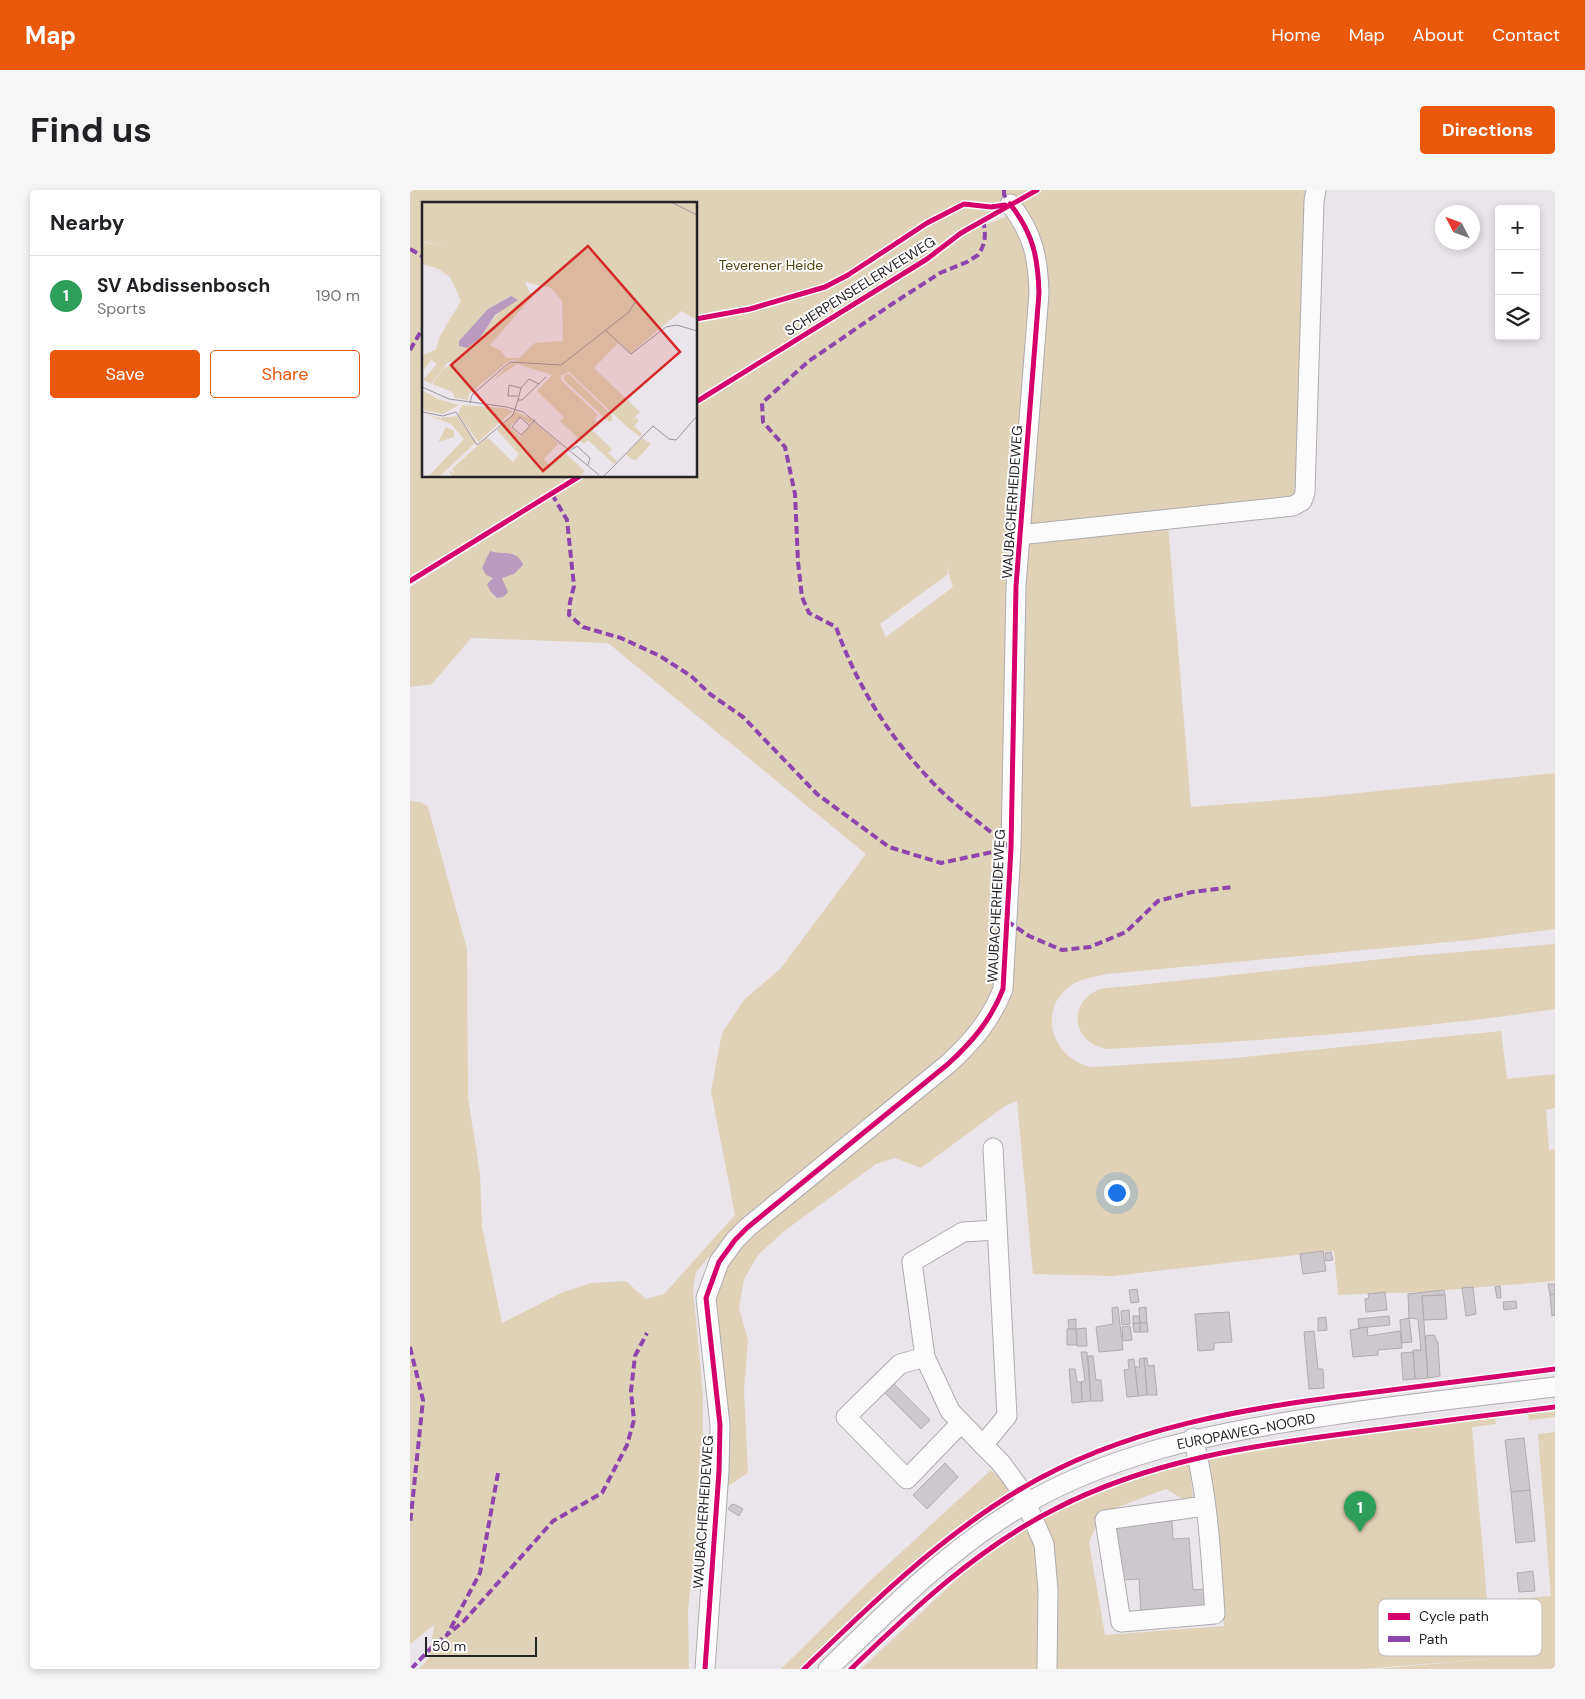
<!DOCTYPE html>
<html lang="en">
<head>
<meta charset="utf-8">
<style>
  body { margin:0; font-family:"DM Sans",sans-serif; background:#f6f6f6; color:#202124 }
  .controls { position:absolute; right:15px; top:15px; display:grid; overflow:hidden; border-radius:5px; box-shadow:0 2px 8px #0003 }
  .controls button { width:45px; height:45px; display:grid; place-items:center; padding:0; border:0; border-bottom:1px solid #e0e0e0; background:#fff; color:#202124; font:25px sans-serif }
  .compass { position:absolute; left:1025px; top:15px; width:45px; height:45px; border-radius:50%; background:#fff; box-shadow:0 2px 8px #0003; rotate:311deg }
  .scale { position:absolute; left:15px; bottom:12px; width:112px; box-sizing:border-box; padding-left:5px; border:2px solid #262327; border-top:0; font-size:14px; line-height:18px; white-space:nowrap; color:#262327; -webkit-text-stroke:4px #fff; paint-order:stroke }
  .you { position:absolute; left:706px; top:1002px; width:18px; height:18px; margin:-12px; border:4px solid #fff; border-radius:50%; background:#1a73e8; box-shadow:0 0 0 8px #1a73e833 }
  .badge { display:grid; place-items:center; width:32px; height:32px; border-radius:50%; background:#ea580c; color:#fff; font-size:16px; font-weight:700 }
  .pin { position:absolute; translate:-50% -41px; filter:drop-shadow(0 1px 2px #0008) }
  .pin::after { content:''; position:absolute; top:26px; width:18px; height:15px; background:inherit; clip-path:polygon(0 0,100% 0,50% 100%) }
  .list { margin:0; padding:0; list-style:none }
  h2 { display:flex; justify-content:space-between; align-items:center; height:65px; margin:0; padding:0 20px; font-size:21px }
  h2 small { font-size:16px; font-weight:400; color:#757577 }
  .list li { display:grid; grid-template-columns:32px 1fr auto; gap:15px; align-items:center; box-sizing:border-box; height:80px; padding:0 20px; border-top:1px solid #e0e0e0 }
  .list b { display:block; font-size:19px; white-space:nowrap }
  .list p { margin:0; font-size:16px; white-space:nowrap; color:#757577 }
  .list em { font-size:16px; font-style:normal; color:#757577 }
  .actions { display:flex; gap:10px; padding:15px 20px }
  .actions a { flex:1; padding:11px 0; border:1px solid #ea580c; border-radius:5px; text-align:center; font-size:18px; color:#ea580c }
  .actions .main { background:#ea580c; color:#fff }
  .icon { flex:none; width:28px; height:28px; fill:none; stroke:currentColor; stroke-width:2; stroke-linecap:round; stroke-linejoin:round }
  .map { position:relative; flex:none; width:1145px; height:1479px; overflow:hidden; border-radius:5px }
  header { display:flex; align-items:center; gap:30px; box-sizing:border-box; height:70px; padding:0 25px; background:#ea580c; color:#fff }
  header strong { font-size:24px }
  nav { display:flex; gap:28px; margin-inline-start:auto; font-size:18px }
  .intro { display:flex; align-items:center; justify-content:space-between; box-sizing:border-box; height:120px; padding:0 30px }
  h1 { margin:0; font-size:35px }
  .button { padding:12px 22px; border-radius:5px; background:#ea580c; color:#fff; font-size:18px; font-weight:700 }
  main { display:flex; gap:30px; padding:0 30px }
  aside { flex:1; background:#fff; border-radius:5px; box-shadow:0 2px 8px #0003 }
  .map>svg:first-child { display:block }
  .green { fill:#dfd2b6; fill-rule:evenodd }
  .water { fill:#bb9ac0 }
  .building { fill:#ccc8cd; stroke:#afabaf }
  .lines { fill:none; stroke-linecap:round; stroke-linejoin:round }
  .minor-casing { stroke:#afabaf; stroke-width:21 }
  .minor { stroke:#fcfbfc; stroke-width:19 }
  .quiet { stroke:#8e44ad; stroke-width:4; stroke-dasharray:8 4; stroke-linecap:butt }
  .cycleway-casing { stroke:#fff; stroke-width:8 }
  .cycleway { stroke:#d6006c; stroke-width:5 }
  .labels { text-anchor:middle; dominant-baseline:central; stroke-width:4; stroke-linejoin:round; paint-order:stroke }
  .park-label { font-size:14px; fill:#534209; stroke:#fff }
  .street-label { font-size:14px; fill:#262327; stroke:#fff }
  .inset-road { fill:none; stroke:#9c979d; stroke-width:1 }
  .view { fill:#d62828; fill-opacity:0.15; stroke:#d62828; stroke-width:2.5 }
  .inset-edge { fill:none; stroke:#262327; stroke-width:2.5 }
  .key { fill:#fff; stroke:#bebdbe; stroke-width:1 }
  .key-label { font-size:14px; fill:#262327 }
</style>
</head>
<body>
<header>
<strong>Map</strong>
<nav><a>Home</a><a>Map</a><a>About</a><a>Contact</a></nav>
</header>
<div class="intro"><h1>Find us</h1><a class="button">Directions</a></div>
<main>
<aside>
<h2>Nearby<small></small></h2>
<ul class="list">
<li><span class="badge" style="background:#2e9e5b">1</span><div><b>SV Abdissenbosch</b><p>Sports</p></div><em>190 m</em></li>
</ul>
<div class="actions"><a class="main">Save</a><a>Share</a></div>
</aside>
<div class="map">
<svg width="1145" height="1479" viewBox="0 0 1145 1479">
  <rect width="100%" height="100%" fill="#eae5eb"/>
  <g class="green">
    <path d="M 0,0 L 900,0 L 886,306 L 757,323 L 781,617 L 909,607 L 1145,583 L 1145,739 L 1061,750 L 697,784 C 684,787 671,788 660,796 C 626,821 643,870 682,877 L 814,869 L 1091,841 L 1097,889 L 1145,884 L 1145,918 L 1136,920 L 1139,960 L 1145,959 L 1145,1091 L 1012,1102 L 928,1105 L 924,1061 L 921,1061 L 703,1086 L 623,1084 L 607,911 L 595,916 L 511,978 L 485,968 L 466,974 L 373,1042 L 348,1065 L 334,1089 L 329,1118 L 338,1150 L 334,1201 L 338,1283 L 315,1298 L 317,1240 L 305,1098 L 308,1084 L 341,1043 L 336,1024 L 286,1082 L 283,1100 L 293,1205 L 293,1327 L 281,1391 L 278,1419 L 279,1479 L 9,1479 L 19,1468 L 24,1435 L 0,1454 L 0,611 L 11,612 L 18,617 L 57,759 L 58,907 L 70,984 L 72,1037 L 92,1133 L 153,1102 L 182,1093 L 216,1091 L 236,1109 L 254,1104 L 325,1025 L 301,901 L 312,843 L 334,810 L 371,778 L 456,664 L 198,453 L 61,448 L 22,494 L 0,497 L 0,397 L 176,286 L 286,286 L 286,216 L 521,69 L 561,41 L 611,20 C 574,20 546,44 519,66 L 286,209 L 286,14 L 14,14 L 14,286 L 163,286 L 0,387 ZM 536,375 L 543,397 L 476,447 L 470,434 L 538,384 Z"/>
    <path d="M 1145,754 L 1145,819 C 997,841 847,851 698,859 C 662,854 656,812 690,799 L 1001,766 Z"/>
    <polygon points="1145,1221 1145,1227 1119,1230 1118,1224"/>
    <polygon points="1085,1227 1086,1234 1062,1237 1077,1409 1080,1411 1141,1406 1128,1244 1145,1242 1145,1479 967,1479 1078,1469 950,1479 647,1479 646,1450 628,1331 703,1295 779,1272 783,1308 775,1310 756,1299 692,1323 679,1352 695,1445 814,1436 795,1268 873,1254"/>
    <path d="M 581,1280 L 594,1291 L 599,1303 C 521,1348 455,1417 391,1479 L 371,1479 L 462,1389 Z"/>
    <polygon points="618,1338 630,1354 632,1479 451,1479 565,1372"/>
  </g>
  <path class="water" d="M 80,361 C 92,365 108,359 113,375 L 104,384 L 92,388 L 98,402 L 93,407 L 87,408 L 80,401 L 77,394 L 83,388 L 76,385 L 72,378 Z"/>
  <g class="building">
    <polygon points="913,1061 916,1081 893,1084 890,1064"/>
    <polygon points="921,1062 923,1070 916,1071 915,1063"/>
    <polygon points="1138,1094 1145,1094 1145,1104 1140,1105"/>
    <polygon points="1090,1096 1091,1108 1087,1108 1085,1097"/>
    <polygon points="1063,1097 1066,1124 1056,1126 1052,1098"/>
    <polygon points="727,1099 729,1112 721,1113 719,1100"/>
    <polygon points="1034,1100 1035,1105 1012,1106 1018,1188 1005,1189 1003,1160 1011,1160 1008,1129 999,1128 998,1104"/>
    <polygon points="975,1102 977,1120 956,1122 955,1109 959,1108 958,1104"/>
    <polygon points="1145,1104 1145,1125 1142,1126 1140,1105"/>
    <polygon points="1035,1105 1037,1129 1014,1130 1012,1106"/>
    <polygon points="1106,1111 1107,1118 1094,1120 1093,1112"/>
    <polygon points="708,1117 713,1160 689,1162 686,1137 703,1134 702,1118"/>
    <polygon points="736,1117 737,1133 730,1133 729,1118"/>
    <polygon points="719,1120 720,1134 712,1135 711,1121"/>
    <polygon points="819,1122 822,1152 804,1153 804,1160 788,1161 785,1124"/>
    <polygon points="723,1126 729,1126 730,1133 723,1134"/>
    <polygon points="979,1126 980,1135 949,1138 948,1129"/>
    <polygon points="916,1127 917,1140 908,1141 908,1128"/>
    <polygon points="999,1128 1002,1152 992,1153 990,1130"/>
    <polygon points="666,1129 666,1139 659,1139 658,1130"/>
    <polygon points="730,1133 730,1142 724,1142 723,1134"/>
    <polygon points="730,1133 737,1133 738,1142 730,1142"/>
    <polygon points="720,1136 722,1150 713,1151 712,1137"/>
    <polygon points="957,1137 958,1146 990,1141 992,1158 968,1160 968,1165 943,1167 940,1140"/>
    <polygon points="676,1138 677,1156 667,1156 666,1139"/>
    <polygon points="657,1139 666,1139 667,1155 657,1155"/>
    <polygon points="904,1141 908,1179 913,1179 914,1198 899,1199 894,1142"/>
    <polygon points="1024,1145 1028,1153 1030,1186 1018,1188 1015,1146"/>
    <polygon points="671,1162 677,1162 681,1211 672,1212 671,1192 675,1191"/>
    <polygon points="1003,1162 1005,1189 993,1190 991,1163"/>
    <polygon points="678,1166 683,1166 686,1190 691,1190 693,1211 681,1211"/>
    <polygon points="734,1168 737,1168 738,1176 744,1175 747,1205 737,1205"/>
    <polygon points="734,1168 737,1205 728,1206 725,1177 730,1177 729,1169"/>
    <polygon points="724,1169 728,1206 717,1207 714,1180 719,1179 718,1170"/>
    <polygon points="659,1179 665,1179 667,1192 671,1192 672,1212 662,1213"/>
    <polygon points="483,1193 520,1230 511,1239 474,1202"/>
    <polygon points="1114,1248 1120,1300 1101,1302 1095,1250"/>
    <polygon points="535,1273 548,1287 517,1319 503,1305"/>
    <polygon points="1120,1300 1125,1351 1106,1353 1101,1302"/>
    <polygon points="324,1314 333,1319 329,1326 318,1319 321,1315"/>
    <polygon points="739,1331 739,1333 762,1331 763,1349 779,1348 783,1400 795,1399 797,1420 731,1425 729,1389 712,1390 705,1337"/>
    <polygon points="1123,1381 1125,1401 1109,1402 1107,1383"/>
  </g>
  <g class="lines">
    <g class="minor-casing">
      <g id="minor">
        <polyline points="609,345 883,316 892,311 895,303 904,11 906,0"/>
        <polyline points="583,958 597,1226 573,1255 591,1273 610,1299 634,1354 638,1400 637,1479"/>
        <polyline points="515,1167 490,1174 436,1227 497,1289 551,1233"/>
        <path d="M 783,1248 C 798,1305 801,1365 805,1424 L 711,1432 L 695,1330 L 795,1316"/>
        <polyline points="573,1255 540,1221 515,1167 502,1072 553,1042 587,1040"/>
        <path d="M 295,1479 L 309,1281 L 310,1235 L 296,1108 L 309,1072 L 325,1050 L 338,1037 L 538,874 C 562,852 581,830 593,799 L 601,658 L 606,396 L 629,103 C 628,67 623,43 600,14"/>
        <path d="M 418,1479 C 476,1423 534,1364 602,1322 C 695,1264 802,1243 909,1227 C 987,1215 1066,1206 1145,1197"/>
      </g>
    </g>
    <use href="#minor" class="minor"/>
    <g class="quiet">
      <polyline points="594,0 594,5 600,14 596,15"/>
      <path d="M 573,30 C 576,43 576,54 568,65 L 557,72 L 530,83 L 482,114 L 399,171 L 352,213 L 353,232 L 375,257 L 385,304 L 388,372 L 392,407 L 399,423 L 426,437 C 448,499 483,553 530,600 C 552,621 578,639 601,658"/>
      <polyline points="0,59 14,67"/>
      <polyline points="0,160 14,136"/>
      <polyline points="142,304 157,330 164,396 160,412 159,425 173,437 211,448 250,466 281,486 300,504 333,527 407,604 479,657 531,673 601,658"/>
      <polyline points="597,731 619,746 652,760 680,757 716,742 748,711 782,702 823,697"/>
      <polyline points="0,1157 13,1210 0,1335"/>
      <polyline points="88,1283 70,1383 37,1445 54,1431 143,1331 192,1303 217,1255 224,1230 221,1201 225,1166 237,1143"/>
      <polyline points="1,1479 21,1458 37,1445"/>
    </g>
    <g class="cycleway-casing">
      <g id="cycleway">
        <polyline points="286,129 340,119 415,97 438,85 517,33 554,14 581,17 595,15"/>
        <polyline points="286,212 517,69 551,43 627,0"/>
        <polyline points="0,391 170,286"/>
        <path d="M 295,1479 L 309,1281 L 310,1235 L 296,1108 L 309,1072 L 325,1050 L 338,1037 L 538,874 C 562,852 581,830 593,799 L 601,658 L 606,396 L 629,103 C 628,67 623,43 600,14"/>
        <path d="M 394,1479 C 461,1414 529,1348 609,1300 C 715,1236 837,1218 958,1203 C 1020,1195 1083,1187 1145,1179"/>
        <path d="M 441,1479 C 503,1419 568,1358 645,1319 C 740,1270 844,1255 948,1242 C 1014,1233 1079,1225 1145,1217"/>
      </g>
    </g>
    <use href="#cycleway" class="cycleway"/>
  </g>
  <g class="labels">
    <g class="park-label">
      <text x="361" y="75">Teverener Heide</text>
    </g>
    <g class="street-label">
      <text transform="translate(450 96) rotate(-32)">SCHERPENSEELERVEEWEG</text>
      <text transform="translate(602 312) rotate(-86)">WAUBACHERHEIDEWEG</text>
      <text transform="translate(586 716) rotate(-87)">WAUBACHERHEIDEWEG</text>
      <text transform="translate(836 1241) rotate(-11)">EUROPAWEG-NOORD</text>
      <text transform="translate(293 1322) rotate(-86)">WAUBACHERHEIDEWEG</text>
    </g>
  </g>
  <g transform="translate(12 12)">
    <rect width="275" height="275" fill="#eae5eb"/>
    <path d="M 0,0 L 275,0 L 275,118 L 259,109 L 209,151 L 197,140 L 172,166 L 218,210 L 213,215 L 217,219 L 212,224 L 220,232 L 218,235 L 202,222 L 147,170 L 139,173 L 139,178 L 176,213 L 172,217 L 177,224 L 169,227 L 190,247 L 186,251 L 195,259 L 192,262 L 166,238 L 162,242 L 138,219 L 142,215 L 115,189 L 130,173 L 95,162 L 71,178 L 88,161 L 97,157 L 87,159 L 47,192 L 46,198 L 33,196 L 30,190 L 10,182 L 22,166 L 34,161 L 26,160 L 9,182 L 1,178 L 15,162 L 9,158 L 2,168 L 0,153 L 14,148 L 18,134 L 39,99 L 28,75 L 15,66 L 0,62 L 0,40 L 24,45 L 0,39 ZM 103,80 L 129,86 L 140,99 L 141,139 L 113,141 L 97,156 L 84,156 L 79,149 L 68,143 L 110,95 ZM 88,94 L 95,98 L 79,107 L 58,134 L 37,139 L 66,107 ZM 147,172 L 190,213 L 190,219 L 186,219 L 142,178 L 142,173 ZM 0,188 L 16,197 L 37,203 L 21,212 L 1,208 ZM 40,203 L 82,206 L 91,209 L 56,240 L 36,212 ZM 93,209 L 111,218 L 108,222 L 99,215 L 88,224 L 98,235 L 112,220 L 139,243 L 136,242 L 122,257 L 127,263 L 141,249 L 163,269 L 158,275 L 32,275 L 27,270 L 21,275 L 28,269 L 33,272 L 30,267 L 65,235 L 91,260 L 97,252 L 75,228 ZM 3,212 L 18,216 L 35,214 L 54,240 L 17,275 L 6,275 L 42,237 L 29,222 ZM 24,225 L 32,229 L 32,235 L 16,240 ZM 220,236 L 229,242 L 214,258 L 209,257 L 204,252 Z" fill="#dfd2b6" fill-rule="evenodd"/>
    <path d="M 89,94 L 96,98 L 73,113 L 58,136 L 45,146 L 37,144 L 37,139 L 66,107 Z" fill="#bb9ac0"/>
    <path class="inset-road" d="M 249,0 L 275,13M 183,128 L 209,152 L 244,125 L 255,123 L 275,129M 0,185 L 27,197 L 85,205 L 101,210 L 177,273M 96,194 L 86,194 L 87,183 L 99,186M 96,198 L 99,186 L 107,177 L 117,182M 48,201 L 50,193 L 88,160 L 139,163 L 207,110 L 213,100M 0,210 L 21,214 L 34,210M 34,210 L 55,243 L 91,213 L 96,198 L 100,198 L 124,175M 108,224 L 98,215 L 90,225 L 99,233 L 105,227 L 112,219 L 113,217M 149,248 L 155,244 L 168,256 L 166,263M 182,274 L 231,224 L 247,237 L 254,238 L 275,214"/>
    <path class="view" d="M 166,44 L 258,150 L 121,269 L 29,163 Z"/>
    <rect width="275" height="275" class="inset-edge"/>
  </g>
  <rect x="968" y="1409" width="164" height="57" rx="8" class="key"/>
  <rect x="978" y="1423" width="22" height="7" fill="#d6006c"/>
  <rect x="978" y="1446" width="22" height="6" fill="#8e44ad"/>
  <g class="key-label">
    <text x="1009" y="1431">Cycle path</text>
    <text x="1009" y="1454">Path</text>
  </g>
</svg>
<div class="controls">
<button>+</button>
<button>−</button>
<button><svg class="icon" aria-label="layers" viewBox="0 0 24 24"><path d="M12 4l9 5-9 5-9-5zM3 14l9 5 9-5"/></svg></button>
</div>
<svg class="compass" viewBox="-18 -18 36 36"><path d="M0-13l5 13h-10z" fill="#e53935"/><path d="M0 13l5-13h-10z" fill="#757577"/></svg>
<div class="scale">50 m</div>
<div class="you"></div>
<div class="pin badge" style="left:950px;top:1342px;background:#2e9e5b">1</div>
</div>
</main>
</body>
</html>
